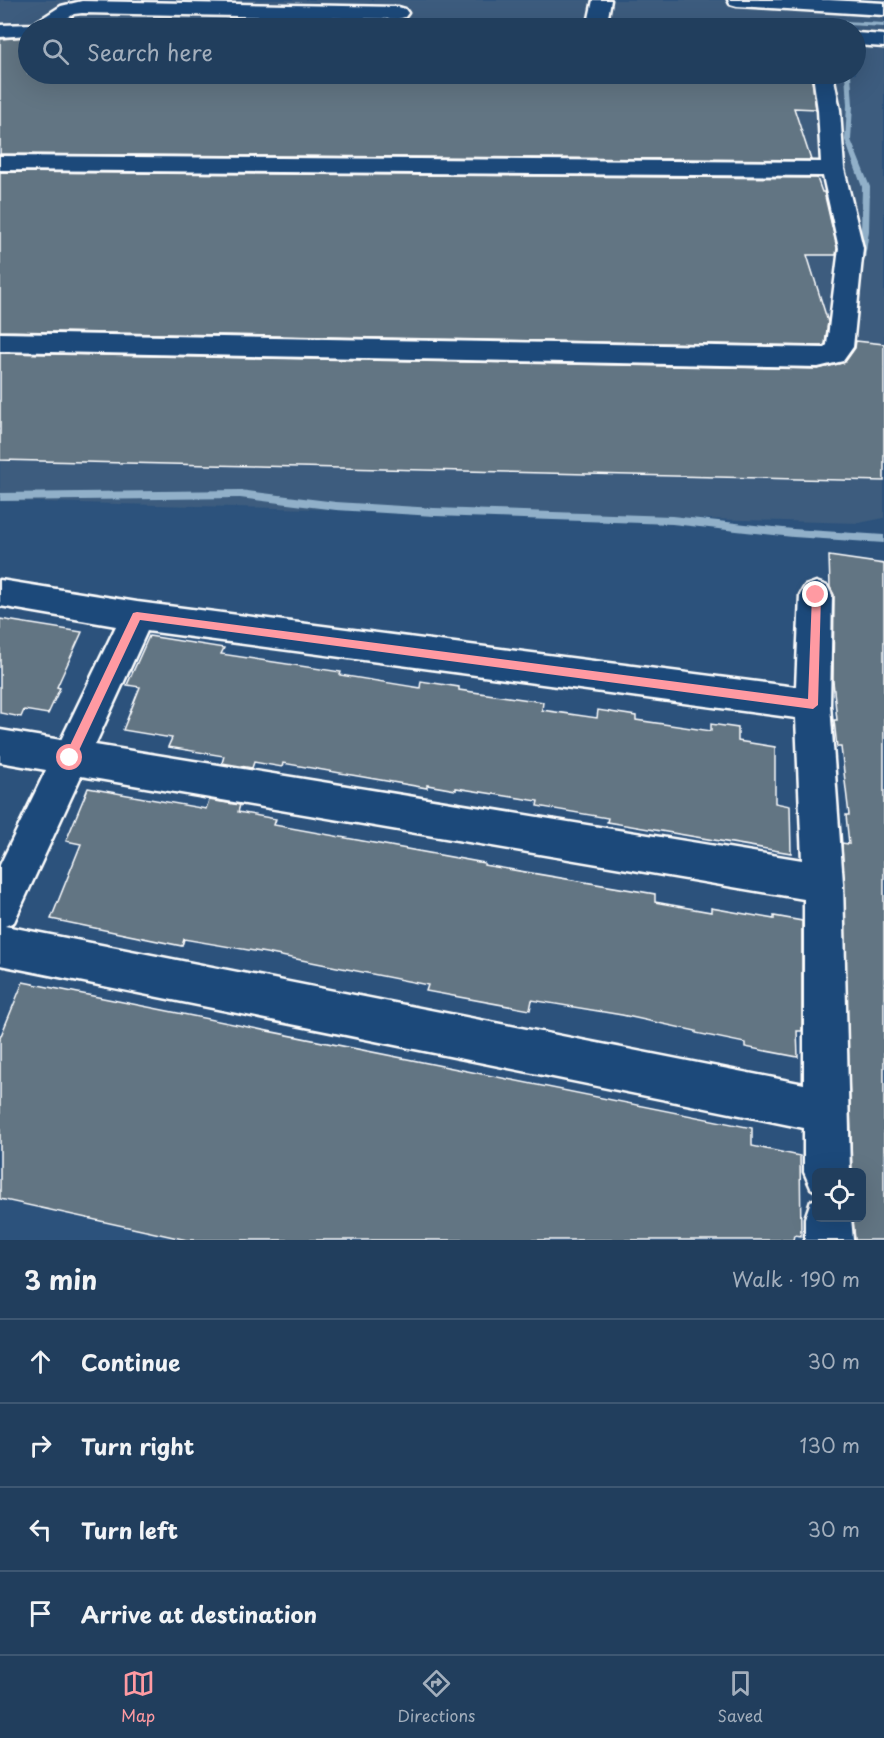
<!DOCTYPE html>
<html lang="en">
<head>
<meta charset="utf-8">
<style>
  body { margin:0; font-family:"Playpen Sans",sans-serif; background:#2d4966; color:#f1f3f6 }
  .controls { position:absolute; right:18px; bottom:18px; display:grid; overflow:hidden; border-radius:9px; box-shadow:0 6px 24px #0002 }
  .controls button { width:54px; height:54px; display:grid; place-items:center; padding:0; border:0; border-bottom:2px solid #3e5772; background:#213e5d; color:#f1f3f6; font:30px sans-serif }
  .stop { position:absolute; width:18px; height:18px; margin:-14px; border:4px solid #ff9aa2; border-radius:50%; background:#fff }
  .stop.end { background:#ff9aa2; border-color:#fff; box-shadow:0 2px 6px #0008 }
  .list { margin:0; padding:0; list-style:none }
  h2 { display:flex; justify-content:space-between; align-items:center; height:78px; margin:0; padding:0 24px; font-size:26px }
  h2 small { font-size:20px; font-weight:400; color:#a2aebc }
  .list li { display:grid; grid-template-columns:39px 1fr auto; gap:18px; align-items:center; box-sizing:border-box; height:84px; padding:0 24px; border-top:2px solid #3e5772 }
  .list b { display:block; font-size:22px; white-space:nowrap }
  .list em { font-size:20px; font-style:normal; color:#a2aebc }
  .icon { flex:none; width:33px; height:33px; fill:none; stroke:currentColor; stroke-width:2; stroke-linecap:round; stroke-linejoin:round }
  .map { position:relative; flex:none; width:884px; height:1240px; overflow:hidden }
  .search { position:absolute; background:#213e5d; box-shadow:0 6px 24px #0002; left:18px; right:18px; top:18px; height:66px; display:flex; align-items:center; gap:15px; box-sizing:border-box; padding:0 21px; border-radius:33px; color:#a2aebc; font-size:22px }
  .sheet { height:414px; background:#213e5d }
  nav { display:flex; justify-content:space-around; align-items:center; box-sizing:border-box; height:84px; border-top:2px solid #3e5772; background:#213e5d; font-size:16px; color:#a2aebc }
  nav a { display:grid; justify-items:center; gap:3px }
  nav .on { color:#ff9aa2 }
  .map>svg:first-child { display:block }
  .built { fill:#3c5c7e; fill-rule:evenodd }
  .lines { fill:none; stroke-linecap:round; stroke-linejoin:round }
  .stream { fill:#91b0c9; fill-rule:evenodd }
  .building { fill:#627483; stroke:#fff; stroke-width:1.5 }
  .minor-casing { stroke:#fff; stroke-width:5 }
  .minor { fill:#1f4a7a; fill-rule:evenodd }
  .route { fill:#ff9aa2 }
</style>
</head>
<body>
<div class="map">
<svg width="884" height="1240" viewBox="0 0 884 1240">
  <rect width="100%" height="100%" fill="#2c527c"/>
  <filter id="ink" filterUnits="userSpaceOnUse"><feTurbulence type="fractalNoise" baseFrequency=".0167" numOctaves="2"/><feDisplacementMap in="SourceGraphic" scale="12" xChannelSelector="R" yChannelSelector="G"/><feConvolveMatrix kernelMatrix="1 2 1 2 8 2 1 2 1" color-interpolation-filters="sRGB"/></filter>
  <g filter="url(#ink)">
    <path class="built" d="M 0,0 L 884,0 L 884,518 L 859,523 L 0,501 ZM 28,28 L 856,28 L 856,74 L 28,74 Z"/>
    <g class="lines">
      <g class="stream">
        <polygon points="845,21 884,23 884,27 848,25 849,28 843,28 842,23"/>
        <polygon points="845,74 851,74 853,105 851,140 870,187 869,231 865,259 861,261 857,259 861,231 862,187 845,140 847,105"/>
        <polygon points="240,490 336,502 434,508 672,516 793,529 884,535 884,543 793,537 672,524 434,516 336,510 240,498 0,501 0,493"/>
      </g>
    </g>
    <g class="building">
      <polygon points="28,37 28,74 811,74 816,109 794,108 811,160 0,154 0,39"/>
      <polygon points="0,172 817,178 822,192 824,192 837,248 836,255 807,255 828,322 825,344 823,346 0,331"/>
      <polygon points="856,341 884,344 884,481 0,460 0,353 818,369 845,362 855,348"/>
      <polygon points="829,556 884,564 884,1240 855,1240 853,1218 861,1218 861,1173 852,1173 842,843 849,844 846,815 849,815 841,747 837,747 834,720 837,720 833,681 834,595 830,587"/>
      <polygon points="0,619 82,632 57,687 60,688 48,714 24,710 21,717 0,713"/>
      <polygon points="149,636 224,648 221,654 341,672 340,675 420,688 421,681 459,687 459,690 543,702 542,710 597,718 598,710 636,716 636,720 711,731 711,724 738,728 738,741 775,747 775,803 790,806 791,853 607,822 608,818 537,806 538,801 456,788 456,790 427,785 427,788 283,763 282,767 254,762 252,768 222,763 224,756 168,747 172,738 123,730 140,687 127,685"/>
      <polygon points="88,788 206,809 209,800 240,805 238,812 276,819 274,825 484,863 484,865 655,894 655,902 711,912 711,908 774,919 774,916 802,921 802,1031 797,1031 798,1057 745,1047 745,1043 696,1033 696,1031 622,1015 532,1000 530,1010 426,991 428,985 266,953 184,939 182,946 51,919 81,844 66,841"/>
      <polygon points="23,982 752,1128 752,1146 800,1156 801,1236 794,1235 793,1240 187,1240 0,1199 0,1038"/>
    </g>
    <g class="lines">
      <g class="minor-casing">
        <g id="minor">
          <polygon points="593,0 611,0 606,28 587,28"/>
          <polygon points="728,0 829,0 884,3 884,15 737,6 730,4"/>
          <polygon points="82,1 398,7 405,9 408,13 405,17 398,19 82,13 74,14 52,28 28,28 28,35 0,37 0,25 33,24 61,6"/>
          <polygon points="856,33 884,35 884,47 856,45"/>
          <polygon points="813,74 833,74 840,110 844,169 863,248 853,347 843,361 818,367 0,351 0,333 824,348 827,345 839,248 823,176 0,170 0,156 821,162 818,110"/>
          <path d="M 0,580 L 137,602 L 796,687 L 800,595 L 805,586 L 816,582 L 827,586 L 832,595 L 830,705 L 843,883 L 850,1172 L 816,1172 L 816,1191 L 811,1188 L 804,1172 L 804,1128 L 0,965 L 0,865 L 46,770 L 0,762 L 0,730 L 61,740 L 116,626 L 0,606 ZM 147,631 L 796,718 L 802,860 L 95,745 ZM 81,776 L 804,899 L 804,1084 L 5,926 L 14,922 Z"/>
          <polygon points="816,1199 816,1218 851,1218 853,1240 805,1240 805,1218 811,1201"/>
        </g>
      </g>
      <use href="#minor" class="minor"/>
    </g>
  </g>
  <polygon class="route" points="816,591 821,595 818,705 813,709 140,620 74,761 70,763 64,758 133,613 137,612 808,699 812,595"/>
</svg>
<div class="controls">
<button><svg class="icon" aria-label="locate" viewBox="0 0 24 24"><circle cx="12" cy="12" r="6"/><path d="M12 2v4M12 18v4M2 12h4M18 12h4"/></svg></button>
</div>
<div class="stop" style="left:70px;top:758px"></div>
<div class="stop end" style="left:816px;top:595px"></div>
<div class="search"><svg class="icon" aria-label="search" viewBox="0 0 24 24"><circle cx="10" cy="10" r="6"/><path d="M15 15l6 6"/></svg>Search here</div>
</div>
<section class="sheet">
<h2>3 min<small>Walk · 190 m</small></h2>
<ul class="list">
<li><svg class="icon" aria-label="ahead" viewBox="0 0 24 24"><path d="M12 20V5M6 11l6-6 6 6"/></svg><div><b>Continue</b></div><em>30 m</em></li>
<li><svg class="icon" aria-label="right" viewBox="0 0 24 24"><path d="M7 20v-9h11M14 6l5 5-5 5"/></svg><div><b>Turn right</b></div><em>130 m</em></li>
<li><svg class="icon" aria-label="left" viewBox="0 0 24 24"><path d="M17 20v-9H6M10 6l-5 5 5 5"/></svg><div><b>Turn left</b></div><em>30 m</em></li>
<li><svg class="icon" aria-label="arrive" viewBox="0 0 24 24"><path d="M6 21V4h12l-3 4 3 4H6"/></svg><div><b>Arrive at destination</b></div></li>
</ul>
</section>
<nav>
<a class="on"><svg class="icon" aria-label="map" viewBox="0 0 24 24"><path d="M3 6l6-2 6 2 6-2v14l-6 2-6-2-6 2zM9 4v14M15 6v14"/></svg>Map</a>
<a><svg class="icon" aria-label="directions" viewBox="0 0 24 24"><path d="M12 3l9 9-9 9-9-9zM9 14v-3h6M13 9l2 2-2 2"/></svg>Directions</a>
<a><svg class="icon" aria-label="saved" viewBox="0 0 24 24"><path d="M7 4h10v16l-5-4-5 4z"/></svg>Saved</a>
</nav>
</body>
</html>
